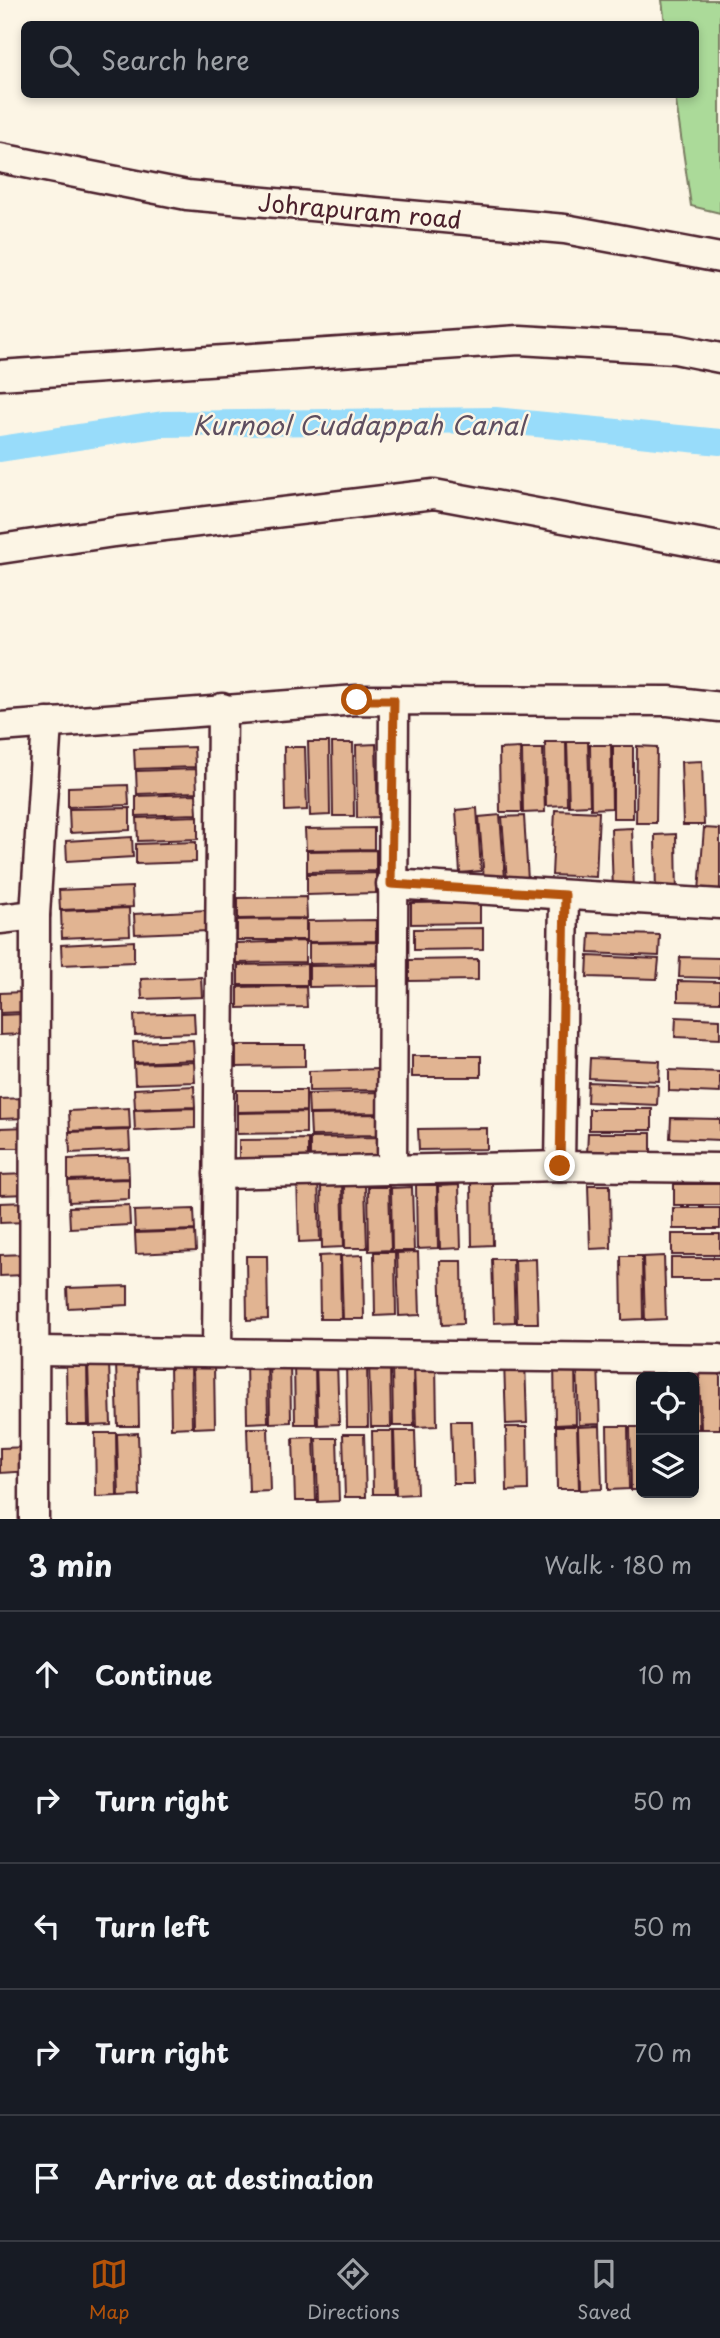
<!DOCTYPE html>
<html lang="en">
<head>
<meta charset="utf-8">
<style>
  body { margin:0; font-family:"Playpen Sans",sans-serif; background:#20242c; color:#f1f3f6 }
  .controls { position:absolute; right:21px; bottom:21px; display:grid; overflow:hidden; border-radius:10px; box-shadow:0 4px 10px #0003 }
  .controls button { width:63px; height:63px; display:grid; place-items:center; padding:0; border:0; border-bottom:2px solid #363941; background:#171b24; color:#f1f3f6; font:35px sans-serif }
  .stop { position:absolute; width:21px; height:21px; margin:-16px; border:5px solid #b45309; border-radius:50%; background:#fff }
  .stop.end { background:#b45309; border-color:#fff; box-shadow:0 2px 7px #0008 }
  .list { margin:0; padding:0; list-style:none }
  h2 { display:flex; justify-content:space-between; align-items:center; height:91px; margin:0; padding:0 28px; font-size:30px }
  h2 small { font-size:23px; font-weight:400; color:#9ea1a6 }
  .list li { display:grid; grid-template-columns:46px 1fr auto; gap:21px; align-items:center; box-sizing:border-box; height:126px; padding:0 28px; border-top:2px solid #363941 }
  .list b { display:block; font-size:26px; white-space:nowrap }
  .list em { font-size:23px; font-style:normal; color:#9ea1a6 }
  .icon { flex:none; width:38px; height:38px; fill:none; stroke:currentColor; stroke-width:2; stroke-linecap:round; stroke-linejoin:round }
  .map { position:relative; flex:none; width:720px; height:1519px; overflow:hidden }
  .search { position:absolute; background:#171b24; box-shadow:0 4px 10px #0003; left:21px; right:21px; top:21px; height:77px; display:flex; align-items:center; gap:18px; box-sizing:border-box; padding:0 24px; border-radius:10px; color:#9ea1a6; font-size:26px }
  .sheet { height:721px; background:#171b24 }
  nav { display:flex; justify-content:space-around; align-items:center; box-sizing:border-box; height:98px; border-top:2px solid #363941; background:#171b24; font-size:19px; color:#9ea1a6 }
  nav a { display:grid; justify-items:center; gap:4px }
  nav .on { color:#b45309 }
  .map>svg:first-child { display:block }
  .green { fill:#abda99; stroke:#7a7c62; stroke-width:2 }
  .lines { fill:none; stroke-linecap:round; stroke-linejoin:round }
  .canal { stroke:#98dcfa; stroke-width:26 }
  .building { fill:#e1b492; stroke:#4a1f2b; stroke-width:2 }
  .minor-casing { stroke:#4a1f2b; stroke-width:33 }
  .minor { stroke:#fcf5e5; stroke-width:28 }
  .route { stroke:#b45309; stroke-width:9 }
  .labels { text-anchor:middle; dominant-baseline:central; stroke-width:5; stroke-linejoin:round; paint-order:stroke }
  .street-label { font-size:24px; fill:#4a1f2b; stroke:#fcf5e5 }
  .water-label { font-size:26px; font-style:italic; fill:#5e4e5f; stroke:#fcf5e5 }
</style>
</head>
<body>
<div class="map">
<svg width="720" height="1519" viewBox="0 0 720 1519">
  <rect width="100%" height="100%" fill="#fcf5e5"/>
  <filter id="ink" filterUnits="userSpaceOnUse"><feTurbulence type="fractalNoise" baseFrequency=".0143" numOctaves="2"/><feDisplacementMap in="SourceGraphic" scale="14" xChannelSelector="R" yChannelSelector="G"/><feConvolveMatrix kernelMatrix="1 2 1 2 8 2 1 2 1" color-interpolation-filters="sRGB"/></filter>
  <g filter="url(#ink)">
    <polygon class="green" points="662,0 720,0 720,213 691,206 675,95 696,94 696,24 665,24"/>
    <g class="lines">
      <polyline class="canal" points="0,449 163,424 495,420 720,442"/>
    </g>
    <g class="building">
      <polygon points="308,742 329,742 330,815 310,816"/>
      <polygon points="545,742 566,742 567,805 546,806"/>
      <polygon points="567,742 588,742 590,805 569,806"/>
      <polygon points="332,743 353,743 354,816 333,816"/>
      <polygon points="376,744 378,817 357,818 356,745"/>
      <polygon points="590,745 611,745 612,808 591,809"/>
      <rect x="613" y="746" width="20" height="72"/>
      <polygon points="637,746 657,747 656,823 636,823"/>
      <polygon points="194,747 195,767 135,769 134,749"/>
      <polygon points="284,747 305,747 307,810 285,811"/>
      <polygon points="520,748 522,812 500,812 499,749"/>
      <polygon points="522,749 543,749 545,812 523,813"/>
      <polygon points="702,761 704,825 683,825 681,762"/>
      <polygon points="196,769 197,792 137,794 136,771"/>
      <polygon points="128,785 129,805 68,807 68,787"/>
      <polygon points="196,794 197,814 136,816 136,796"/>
      <polygon points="130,808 130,830 70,833 69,809"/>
      <polygon points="477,808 481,871 460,873 456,810"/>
      <polygon points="555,810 599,812 596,877 552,875"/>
      <polygon points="500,815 505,878 484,880 479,817"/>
      <polygon points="198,816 198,839 138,841 137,818"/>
      <polygon points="524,816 528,880 507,881 502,817"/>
      <polygon points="374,828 374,849 306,850 305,829"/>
      <polygon points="632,828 634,891 613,892 611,829"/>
      <polygon points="704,828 720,829 720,893 699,891"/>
      <polygon points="676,834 677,898 656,898 655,835"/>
      <polygon points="132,837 133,857 67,861 66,841"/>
      <polygon points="196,842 196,862 136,864 136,844"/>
      <polygon points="376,850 376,871 307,872 307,851"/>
      <polygon points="376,873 376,893 307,895 307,874"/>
      <polygon points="132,887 133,907 60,910 59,890"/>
      <polygon points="306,897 307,918 238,919 238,898"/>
      <polygon points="480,902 480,923 411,924 411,903"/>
      <polygon points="129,908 130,935 62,938 61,911"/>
      <polygon points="207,910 208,931 135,934 134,914"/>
      <polygon points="306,919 306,940 237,940 237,920"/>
      <polygon points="376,920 376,941 307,942 307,921"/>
      <polygon points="483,928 483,949 414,950 414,929"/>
      <polygon points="590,933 660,935 659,956 589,953"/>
      <polygon points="134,941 134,962 62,965 61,945"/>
      <polygon points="305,941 305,962 236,963 236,943"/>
      <polygon points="377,942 378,963 309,964 309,943"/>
      <polygon points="588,956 659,959 657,979 587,977"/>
      <polygon points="680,957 720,958 720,978 679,977"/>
      <polygon points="478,959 478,980 409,981 409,960"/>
      <polygon points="307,964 307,985 238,985 238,965"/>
      <polygon points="377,965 377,986 309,987 309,966"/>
      <polygon points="201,977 202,997 142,999 141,979"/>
      <polygon points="678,981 720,982 720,1002 678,1001"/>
      <polygon points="306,986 307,1007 238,1008 238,987"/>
      <polygon points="23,992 23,1012 0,1013 0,993"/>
      <polygon points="194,1013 195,1033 135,1035 134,1015"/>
      <polygon points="23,1014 24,1034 0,1035 0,1015"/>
      <polygon points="676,1017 720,1019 720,1039 675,1037"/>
      <polygon points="193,1040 194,1060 134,1063 133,1042"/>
      <polygon points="236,1045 305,1045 305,1066 236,1067"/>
      <rect x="412" y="1056" width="69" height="21"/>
      <polygon points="590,1058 660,1061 659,1081 589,1078"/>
      <polygon points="194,1062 195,1082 135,1084 134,1064"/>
      <polygon points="378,1069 378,1090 309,1091 309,1071"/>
      <polygon points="669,1070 720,1072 720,1093 669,1091"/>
      <polygon points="588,1082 658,1085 657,1105 587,1102"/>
      <polygon points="194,1086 195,1107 135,1109 134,1089"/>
      <polygon points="237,1090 306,1090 306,1111 237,1112"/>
      <polygon points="377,1092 378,1113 309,1114 308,1094"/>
      <polygon points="25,1098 26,1118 0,1119 0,1099"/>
      <polygon points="129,1108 130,1129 70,1131 69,1111"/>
      <polygon points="195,1108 195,1128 135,1131 134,1110"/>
      <rect x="589" y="1109" width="63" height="21"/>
      <polygon points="306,1112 306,1133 237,1134 237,1113"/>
      <polygon points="379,1114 380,1135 311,1136 310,1115"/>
      <polygon points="671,1118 720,1119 720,1140 670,1138"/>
      <polygon points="28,1127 29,1148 0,1148 0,1128"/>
      <polygon points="487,1128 487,1149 419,1150 418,1129"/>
      <polygon points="129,1130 130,1150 70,1153 69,1132"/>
      <polygon points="588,1133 651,1133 651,1154 587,1154"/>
      <polygon points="379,1137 379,1158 310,1159 310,1138"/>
      <polygon points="308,1139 308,1160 239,1161 239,1140"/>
      <polygon points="128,1157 129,1178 68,1180 68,1159"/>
      <polygon points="27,1174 28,1194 0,1195 0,1175"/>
      <polygon points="297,1178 318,1178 320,1241 299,1242"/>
      <polygon points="129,1179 129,1199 69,1202 68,1181"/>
      <polygon points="492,1182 493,1245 472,1246 471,1183"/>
      <polygon points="321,1184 342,1184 344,1247 322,1248"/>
      <polygon points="365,1184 367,1248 345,1248 344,1185"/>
      <rect x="674" y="1184" width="46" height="21"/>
      <polygon points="416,1185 437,1185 438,1248 417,1249"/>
      <polygon points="459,1185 461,1248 440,1249 438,1186"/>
      <polygon points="588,1185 610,1185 611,1248 590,1249"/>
      <polygon points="368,1187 389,1187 391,1250 369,1251"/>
      <polygon points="412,1187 414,1251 392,1251 391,1188"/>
      <polygon points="27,1202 28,1222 0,1223 0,1203"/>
      <polygon points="129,1205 130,1225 70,1228 69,1207"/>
      <rect x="673" y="1208" width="47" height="21"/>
      <polygon points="194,1209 195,1230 135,1232 134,1211"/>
      <polygon points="195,1231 196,1251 136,1254 135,1233"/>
      <rect x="672" y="1234" width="48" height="21"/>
      <polygon points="374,1252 395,1252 396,1315 375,1316"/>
      <polygon points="418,1252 420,1315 399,1316 397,1253"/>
      <polygon points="24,1254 25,1275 0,1276 0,1255"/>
      <polygon points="340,1255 341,1319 320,1319 319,1256"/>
      <polygon points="363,1255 364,1319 343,1319 341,1256"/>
      <polygon points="246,1256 267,1256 268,1319 247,1320"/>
      <polygon points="621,1256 642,1256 643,1319 622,1320"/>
      <polygon points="664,1256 666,1319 645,1320 643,1257"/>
      <rect x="671" y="1258" width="49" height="21"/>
      <polygon points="492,1259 513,1259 515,1322 494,1323"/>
      <polygon points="536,1259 538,1323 517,1323 515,1260"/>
      <polygon points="440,1261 462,1261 463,1324 442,1325"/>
      <polygon points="128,1286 128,1305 68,1308 67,1288"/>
      <polygon points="267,1359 268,1422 247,1423 246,1360"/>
      <polygon points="290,1359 291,1422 270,1423 269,1360"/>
      <polygon points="525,1360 527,1423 506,1424 504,1361"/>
      <polygon points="294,1361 315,1361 316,1424 295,1424"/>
      <polygon points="337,1361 339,1424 318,1425 316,1362"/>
      <polygon points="554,1361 575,1361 576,1424 555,1425"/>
      <polygon points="598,1361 600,1424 579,1425 577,1362"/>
      <polygon points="66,1362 87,1362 88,1425 67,1425"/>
      <polygon points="109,1362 111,1425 90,1426 88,1363"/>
      <polygon points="138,1362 139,1426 118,1426 116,1363"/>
      <polygon points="413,1362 414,1426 393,1426 392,1363"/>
      <polygon points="367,1363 368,1427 347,1427 346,1364"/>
      <polygon points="390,1363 391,1427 371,1427 369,1364"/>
      <polygon points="436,1363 437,1426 416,1427 414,1364"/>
      <polygon points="170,1364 191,1364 192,1427 171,1428"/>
      <polygon points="214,1364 215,1427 194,1428 193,1365"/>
      <polygon points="677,1365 698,1365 699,1429 694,1429 694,1377 677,1377"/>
      <polygon points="720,1365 720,1429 701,1429 699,1366"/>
      <polygon points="451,1421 472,1421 474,1484 453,1484"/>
      <polygon points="556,1426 577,1426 579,1489 557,1489"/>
      <polygon points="600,1426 602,1489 580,1490 578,1427"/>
      <polygon points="607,1426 628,1426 629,1489 608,1490"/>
      <polygon points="506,1427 527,1427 528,1490 507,1491"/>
      <polygon points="630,1427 641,1427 641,1490 631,1490"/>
      <polygon points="247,1428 268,1428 270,1491 249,1492"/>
      <polygon points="372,1431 393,1431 394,1494 373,1494"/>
      <polygon points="394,1431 415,1431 417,1494 396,1495"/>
      <polygon points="95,1433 116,1433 117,1496 96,1497"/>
      <polygon points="138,1433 140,1496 119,1497 117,1434"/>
      <polygon points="343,1434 364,1434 366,1497 345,1497"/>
      <polygon points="314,1437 316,1501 295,1501 293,1438"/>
      <polygon points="316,1438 337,1438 339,1501 318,1502"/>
      <polygon points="30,1447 31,1471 0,1473 0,1448"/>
    </g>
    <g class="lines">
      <g class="minor-casing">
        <g id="minor">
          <polyline points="0,158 187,195 565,229 720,258"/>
          <polyline points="0,375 519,340 675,349 720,358"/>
          <polyline points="0,549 114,532 434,494 720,547"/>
          <polyline points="0,727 357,700 669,701 720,707"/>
          <polyline points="391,884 720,904"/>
          <polyline points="0,919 35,915"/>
          <polyline points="560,1166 564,895"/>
          <polyline points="392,1170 394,700"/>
          <polyline points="218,1174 560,1166 720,1168"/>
          <polyline points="36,1351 720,1359"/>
          <polyline points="217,1353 222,708"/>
          <polyline points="34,1519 35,915 47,723"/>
        </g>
      </g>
      <use href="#minor" class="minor"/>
    </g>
  </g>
  <g class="lines" filter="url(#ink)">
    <polyline class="route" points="357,700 394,700 391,884 565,895 560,1166"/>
  </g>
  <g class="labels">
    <g class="street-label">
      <text transform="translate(360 210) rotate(5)">Johrapuram road</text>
    </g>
    <g class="water-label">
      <text x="359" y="424">Kurnool Cuddappah Canal</text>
    </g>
  </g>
</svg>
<div class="controls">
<button><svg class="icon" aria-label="locate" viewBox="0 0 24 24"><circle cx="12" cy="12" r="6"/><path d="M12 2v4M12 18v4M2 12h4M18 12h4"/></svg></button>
<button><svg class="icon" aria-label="layers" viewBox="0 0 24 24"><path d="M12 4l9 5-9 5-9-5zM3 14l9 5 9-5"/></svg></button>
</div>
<div class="stop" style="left:357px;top:700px"></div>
<div class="stop end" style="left:560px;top:1166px"></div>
<div class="search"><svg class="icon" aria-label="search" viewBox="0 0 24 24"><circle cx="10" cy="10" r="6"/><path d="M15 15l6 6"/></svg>Search here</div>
</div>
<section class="sheet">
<h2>3 min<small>Walk · 180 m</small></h2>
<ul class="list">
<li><svg class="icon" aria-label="ahead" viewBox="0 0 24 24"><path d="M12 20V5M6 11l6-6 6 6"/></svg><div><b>Continue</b></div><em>10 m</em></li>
<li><svg class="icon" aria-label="right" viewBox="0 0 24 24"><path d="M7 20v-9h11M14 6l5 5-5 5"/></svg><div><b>Turn right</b></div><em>50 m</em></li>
<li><svg class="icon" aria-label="left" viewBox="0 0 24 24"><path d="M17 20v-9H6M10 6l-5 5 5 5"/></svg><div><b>Turn left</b></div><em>50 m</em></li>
<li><svg class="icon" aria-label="right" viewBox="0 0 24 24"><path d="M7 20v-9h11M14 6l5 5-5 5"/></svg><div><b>Turn right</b></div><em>70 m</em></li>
<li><svg class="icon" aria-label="arrive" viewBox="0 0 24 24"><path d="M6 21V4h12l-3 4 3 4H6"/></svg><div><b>Arrive at destination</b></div></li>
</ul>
</section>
<nav>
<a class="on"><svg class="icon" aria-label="map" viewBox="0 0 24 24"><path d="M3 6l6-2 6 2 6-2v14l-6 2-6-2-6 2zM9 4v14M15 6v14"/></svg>Map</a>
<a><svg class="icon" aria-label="directions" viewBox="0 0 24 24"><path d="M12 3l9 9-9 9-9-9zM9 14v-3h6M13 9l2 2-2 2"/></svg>Directions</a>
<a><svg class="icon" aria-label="saved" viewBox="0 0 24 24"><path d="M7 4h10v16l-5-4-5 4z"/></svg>Saved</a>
</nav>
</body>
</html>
